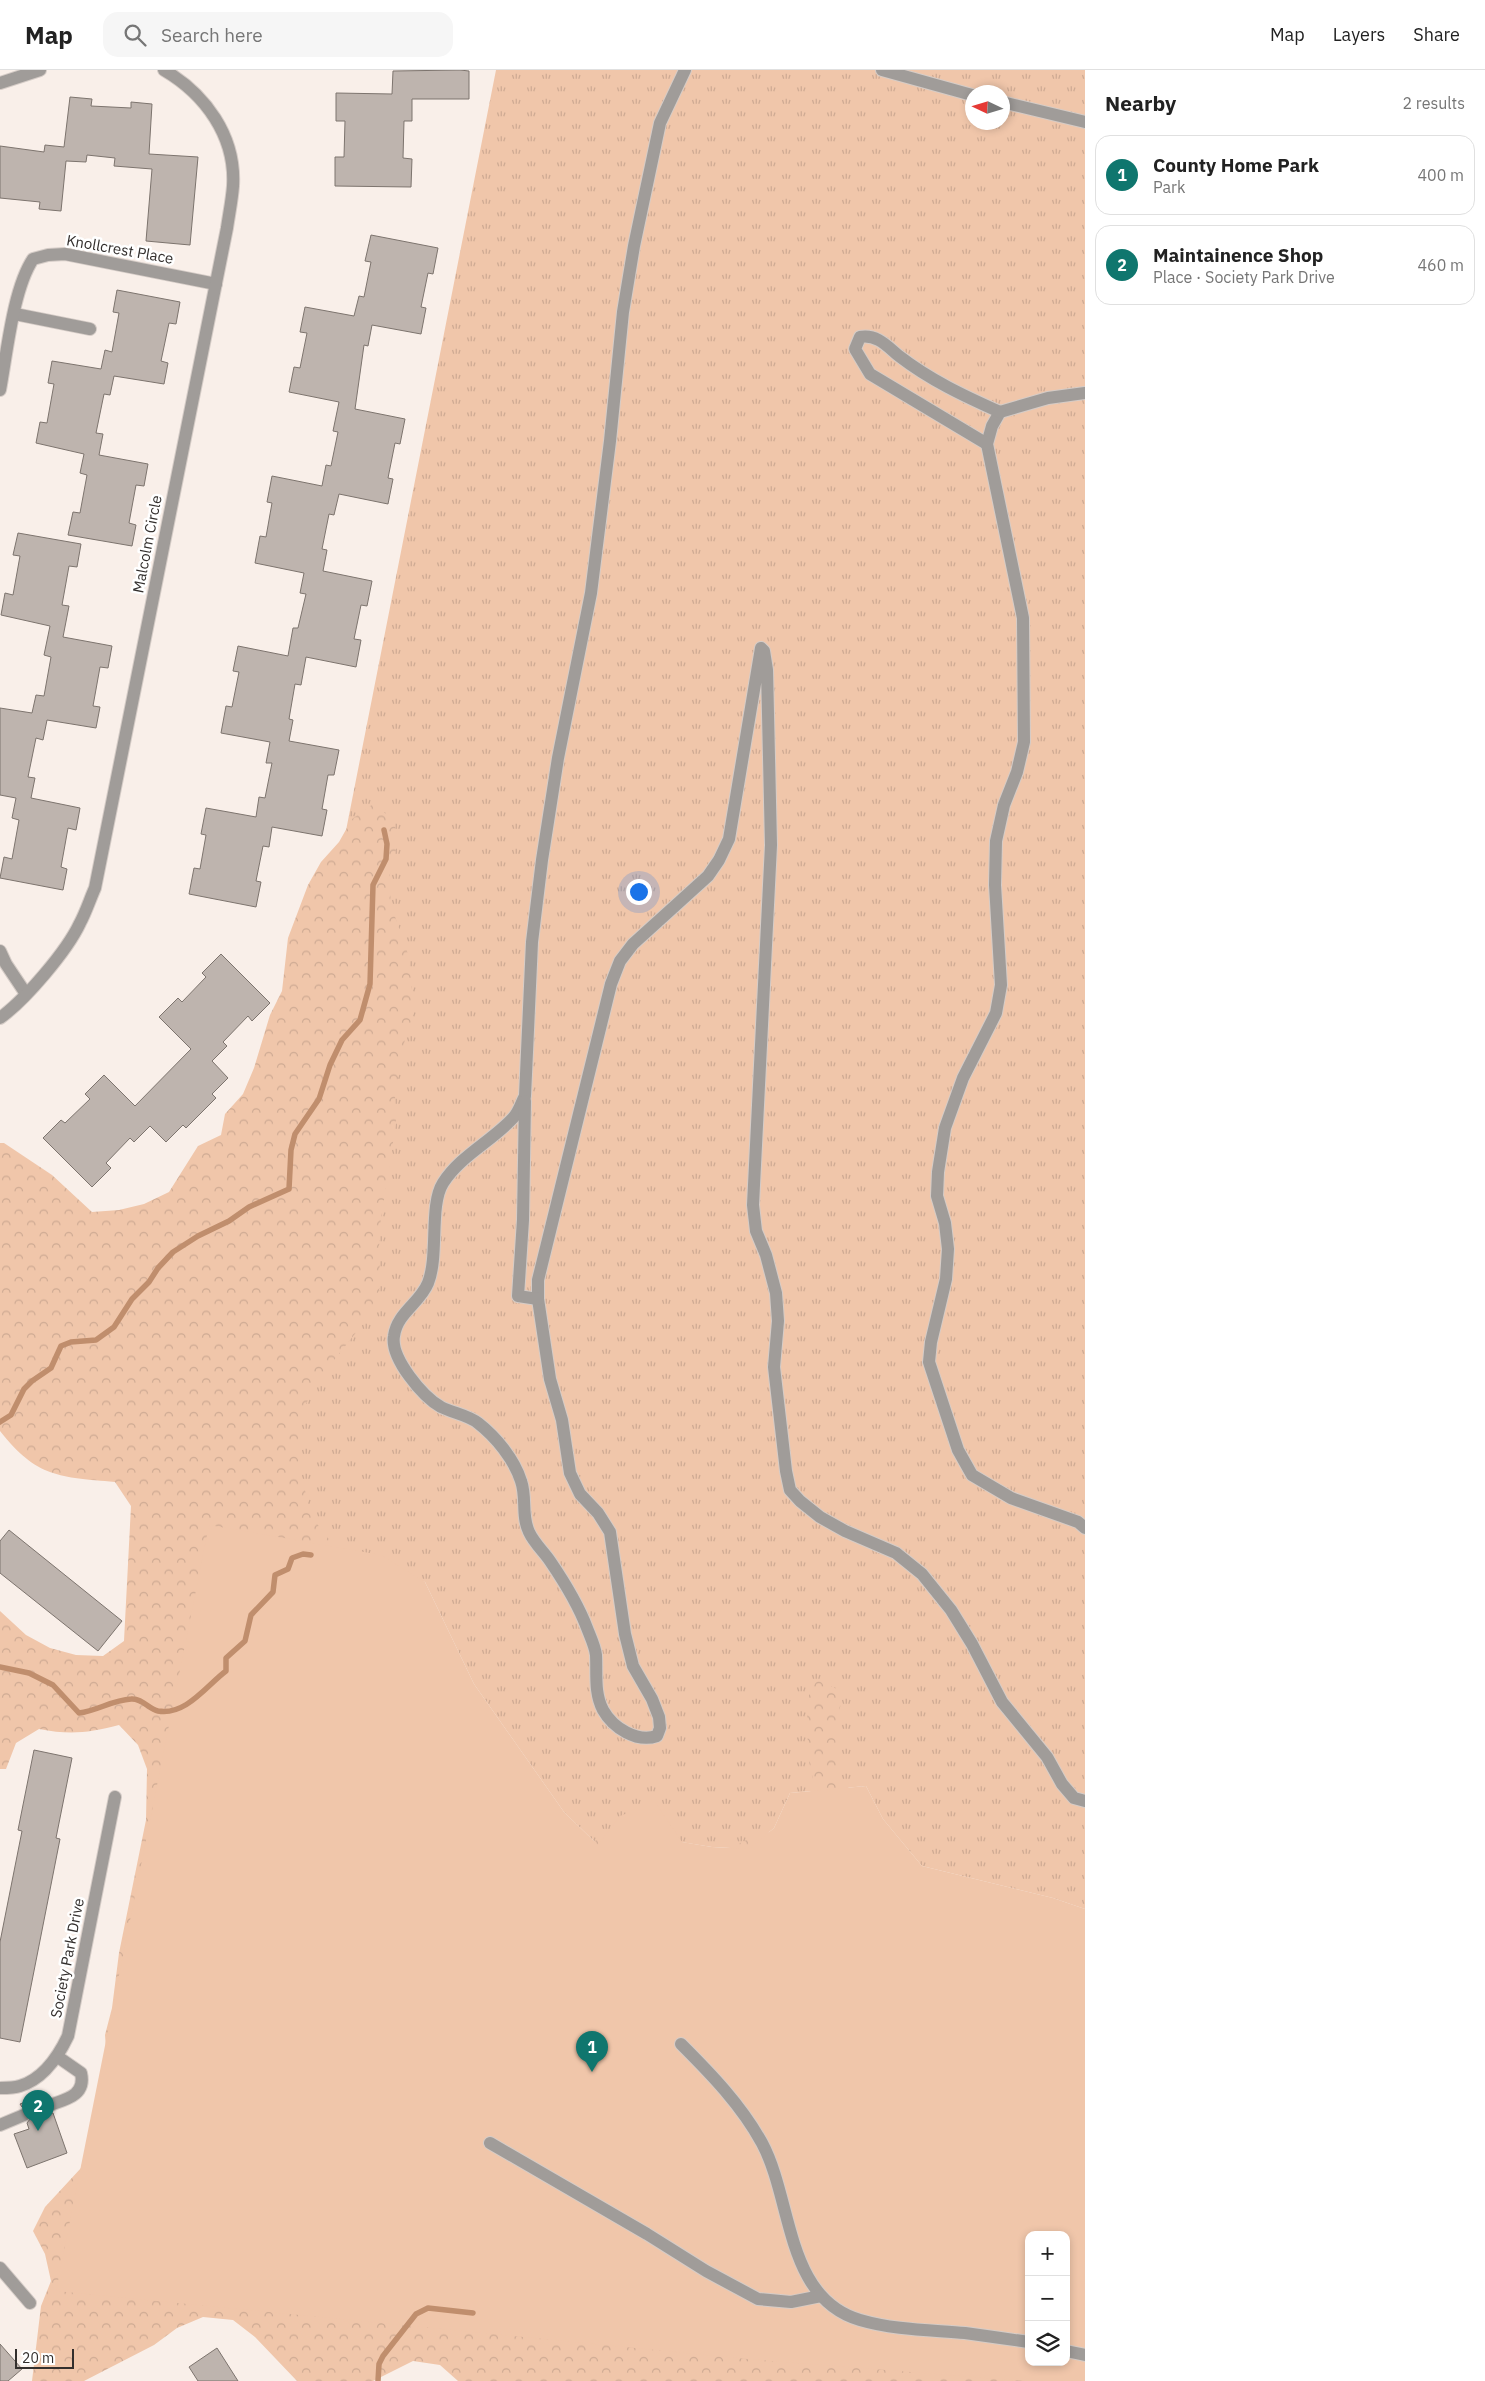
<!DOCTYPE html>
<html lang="en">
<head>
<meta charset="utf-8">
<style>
  body { margin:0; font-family:"IBM Plex Sans",sans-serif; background:#f6f6f6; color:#222 }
  .controls { position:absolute; right:15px; bottom:15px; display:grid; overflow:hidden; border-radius:10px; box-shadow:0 2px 8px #0003 }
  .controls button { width:45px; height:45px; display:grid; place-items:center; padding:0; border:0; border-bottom:1px solid #e0e0e0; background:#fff; color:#222; font:25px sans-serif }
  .compass { position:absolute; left:965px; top:15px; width:45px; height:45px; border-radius:50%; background:#fff; box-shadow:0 2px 8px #0003; rotate:274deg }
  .scale { position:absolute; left:15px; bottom:12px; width:59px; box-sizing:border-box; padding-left:5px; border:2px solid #332f2d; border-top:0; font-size:14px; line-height:18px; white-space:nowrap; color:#332f2d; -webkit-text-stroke:4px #fff; paint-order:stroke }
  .you { position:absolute; left:638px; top:821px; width:18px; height:18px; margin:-12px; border:4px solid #fff; border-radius:50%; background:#1a73e8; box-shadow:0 0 0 8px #1a73e833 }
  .badge { display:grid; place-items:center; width:32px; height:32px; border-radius:50%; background:#0f766e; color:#fff; font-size:16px; font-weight:700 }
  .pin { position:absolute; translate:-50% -41px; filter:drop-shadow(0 1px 2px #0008) }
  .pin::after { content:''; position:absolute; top:26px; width:18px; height:15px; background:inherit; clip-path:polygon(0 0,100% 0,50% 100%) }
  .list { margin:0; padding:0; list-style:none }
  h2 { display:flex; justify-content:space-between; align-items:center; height:65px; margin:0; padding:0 20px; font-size:21px }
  h2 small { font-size:16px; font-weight:400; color:#767676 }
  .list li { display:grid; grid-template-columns:32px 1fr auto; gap:15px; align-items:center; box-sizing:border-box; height:80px; margin:0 10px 10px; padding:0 10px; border:1px solid #e0e0e0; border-radius:15px }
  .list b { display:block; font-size:19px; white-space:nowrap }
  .list p { margin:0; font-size:16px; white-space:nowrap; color:#767676 }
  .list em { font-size:16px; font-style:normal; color:#767676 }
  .icon { flex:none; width:28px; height:28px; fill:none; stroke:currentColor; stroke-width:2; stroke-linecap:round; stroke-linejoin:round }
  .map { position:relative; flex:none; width:1085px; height:2311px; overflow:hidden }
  header { display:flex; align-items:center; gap:30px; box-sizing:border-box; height:70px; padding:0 25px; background:#fff; border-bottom:1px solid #e0e0e0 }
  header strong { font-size:24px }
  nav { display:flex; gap:28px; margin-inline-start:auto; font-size:18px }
  .search { width:350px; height:45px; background:#f6f6f6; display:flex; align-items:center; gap:12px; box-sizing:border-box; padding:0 18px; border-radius:15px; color:#767676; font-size:19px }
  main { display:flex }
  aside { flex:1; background:#fff }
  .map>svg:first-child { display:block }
  .grass { fill:url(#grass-tufts); fill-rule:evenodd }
  .forest { fill:url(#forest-crowns); fill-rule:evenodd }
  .green { fill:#f0c6aa; fill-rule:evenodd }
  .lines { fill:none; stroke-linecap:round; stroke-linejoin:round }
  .stream { stroke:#c08e6d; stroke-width:5.5 }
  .building { fill:#beb4ae; stroke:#7d746e }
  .minor-tunnel { stroke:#d1c9c3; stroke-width:12; stroke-dasharray:12 6; stroke-linecap:butt }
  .minor-casing { stroke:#d5ccc7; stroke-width:14 }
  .minor { stroke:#a09c99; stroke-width:12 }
  .labels { text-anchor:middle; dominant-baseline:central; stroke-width:5; stroke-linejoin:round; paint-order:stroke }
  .street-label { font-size:15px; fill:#332f2d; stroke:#fff }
</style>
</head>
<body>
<header>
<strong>Map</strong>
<div class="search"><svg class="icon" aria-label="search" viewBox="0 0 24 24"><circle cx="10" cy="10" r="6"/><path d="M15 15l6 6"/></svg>Search here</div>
<nav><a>Map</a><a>Layers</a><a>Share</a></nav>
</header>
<main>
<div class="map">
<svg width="1085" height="2311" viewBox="0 0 1085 2311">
  <defs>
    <pattern id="grass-tufts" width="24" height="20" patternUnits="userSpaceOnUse" patternTransform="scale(1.25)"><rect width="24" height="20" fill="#f0c6aa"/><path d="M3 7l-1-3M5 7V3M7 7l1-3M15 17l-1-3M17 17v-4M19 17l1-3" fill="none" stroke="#ceaa93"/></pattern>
    <pattern id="forest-crowns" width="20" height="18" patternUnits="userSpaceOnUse" patternTransform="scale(1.25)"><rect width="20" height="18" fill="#f0c6aa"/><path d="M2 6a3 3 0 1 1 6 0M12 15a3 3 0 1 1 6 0" fill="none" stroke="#ceaa93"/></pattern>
  </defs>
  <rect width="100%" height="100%" fill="#f9efe9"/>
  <path class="grass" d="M 496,0 L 1085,0 L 1085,1839 L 1053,1828 L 922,1796 L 883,1749 L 866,1716 L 790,1723 L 774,1758 L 749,1779 L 712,1777 L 681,1772 L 598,1775 L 564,1742 L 474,1614 L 425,1512 L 209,1455 ZM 972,22 L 1002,22 L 1002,52 L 972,52 Z"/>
  <path class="forest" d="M 373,734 L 395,751 L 396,779 L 389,808 L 391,835 L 409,887 L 414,942 L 405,969 L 395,1025 L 396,1053 L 379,1162 L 380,1217 L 370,1245 L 318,1310 L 305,1336 L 299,1362 L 298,1390 L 311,1446 L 492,1680 L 592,1773 L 637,1743 L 682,1776 L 707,1789 L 757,1765 L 783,1759 L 803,1738 L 814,1714 L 808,1687 L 807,1634 L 810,1621 L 818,1609 L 842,1622 L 835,1677 L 838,1706 L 1085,1979 L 1085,2311 L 458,2311 L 440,2295 L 413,2291 L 373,2311 L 297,2311 L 255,2267 L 233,2250 L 203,2247 L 177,2258 L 154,2275 L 84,2311 L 32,2311 L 41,2236 L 51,2211 L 45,2184 L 33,2161 L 45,2137 L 81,2098 L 107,1992 L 105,1965 L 112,1938 L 119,1883 L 146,1750 L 147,1699 L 138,1675 L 119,1655 C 88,1663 70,1665 39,1659 L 16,1673 L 6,1699 L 0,1699 L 0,1541 L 26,1565 L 50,1578 L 76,1585 L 103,1586 L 124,1571 L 131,1436 L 115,1412 C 60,1407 37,1408 0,1361 L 0,1073 L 4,1073 L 52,1105 L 92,1142 L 119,1140 L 144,1134 L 169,1122 L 198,1076 L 221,1065 L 225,1044 L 243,1024 L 254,998 L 270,945 L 282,921 L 288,868 L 308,815 L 321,792 L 339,772 L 352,749 ZM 1029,2165 L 1066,2165 L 1066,2292 L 1029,2292 Z"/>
  <path class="green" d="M 209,1455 L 381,1485 L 425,1512 L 474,1614 L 564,1742 L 598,1775 L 620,1746 L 655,1732 L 682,1772 L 712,1777 L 749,1779 L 774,1758 L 790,1723 L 866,1716 L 883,1749 L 922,1796 L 1053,1828 L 1085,1839 L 1085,2311 L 1025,2311 L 747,2289 L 56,2221 ZM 1029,2165 L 1066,2165 L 1066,2292 L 1029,2292 Z"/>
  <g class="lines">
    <g class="stream">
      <polyline points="0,1352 11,1345 24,1319 32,1311 51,1298 61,1276 71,1272 96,1270 114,1257 132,1229 149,1212 158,1198 173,1182 198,1166 229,1151 249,1137 289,1119 291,1080 295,1064 319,1029 330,995 342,970 360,950 370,914 373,815 386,789 387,774 384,760"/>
      <path d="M 0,1597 L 29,1603 L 53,1615 L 79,1643 C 97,1641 112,1630 131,1629 C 142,1628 149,1639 158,1641 C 186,1646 207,1615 226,1601 L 226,1588 L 245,1571 L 251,1545 L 273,1522 L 275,1505 L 288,1499 L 292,1488 L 303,1484 L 311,1485"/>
      <polyline points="378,2311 379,2294 383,2286 416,2244 428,2238 473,2243"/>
    </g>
  </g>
  <g class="building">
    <polygon points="460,0 469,1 469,29 412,29 412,51 404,51 403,88 412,89 411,117 335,116 335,87 344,87 345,51 336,51 336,23 392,24 393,1"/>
    <polygon points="70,27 92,29 91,36 131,38 131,32 152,34 149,84 198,87 190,175 146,171 152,99 114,96 115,88 87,85 86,92 66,91 61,141 39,139 40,132 0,128 0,76 44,82 45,75 64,77"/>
    <polygon points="371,165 438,178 433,204 428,203 421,237 426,238 421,264 372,255 368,276 364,275 355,339 405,349 400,374 395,373 388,408 393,409 388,434 339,424 334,445 329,444 322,479 327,480 323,501 372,511 367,536 361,535 354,569 361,570 356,597 306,587 301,615 295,614 289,649 293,650 289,671 339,680 334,705 328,705 322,739 327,740 322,766 272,757 269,777 263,776 256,811 261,812 256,837 189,824 194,798 200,799 206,765 201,764 206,738 256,747 259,727 265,728 272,693 266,693 270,672 221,663 226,636 232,637 239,602 233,601 238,576 288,586 293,558 298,558 306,524 300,523 304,503 255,493 260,466 266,467 272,433 267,432 272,406 322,416 326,395 331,396 338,362 333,361 339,332 289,322 294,297 300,298 307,263 300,262 305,237 354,246 359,226 364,227 371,192 365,191"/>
    <polygon points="117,220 180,232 176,254 169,253 161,291 168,293 164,314 114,306 110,325 104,324 96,363 103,364 99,385 148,394 144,416 136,415 129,453 136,455 132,476 68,465 73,442 80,443 87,405 80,403 84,384 36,373 40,352 47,353 54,314 48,313 52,291 101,299 105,280 112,282 119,243 113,242"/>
    <polygon points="18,463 81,474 77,497 69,496 62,535 69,536 63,567 112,576 108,598 100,597 93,636 100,637 96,658 47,650 43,670 36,668 28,707 35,708 31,728 80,738 76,760 68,758 61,797 67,799 63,820 0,808 4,787 12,789 19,750 12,748 16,728 0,725 0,638 32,643 36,625 44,626 51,587 44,585 50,556 1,545 5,523 13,525 20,486 13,485"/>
    <polygon points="221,884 270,933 252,951 248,946 223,972 227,976 212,991 228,1008 212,1024 216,1028 186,1058 183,1055 166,1072 150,1056 134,1072 130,1068 106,1093 111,1098 92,1117 43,1068 61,1050 65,1053 90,1029 85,1024 104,1005 135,1036 191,979 159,947 178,928 182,932 206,907 202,903"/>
    <polygon points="9,1460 122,1551 98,1581 0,1503 0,1471"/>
    <polygon points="34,1680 72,1688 56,1768 60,1769 20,1972 0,1968 0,1872 22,1761 18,1760"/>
    <polygon points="46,2024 47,2028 42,2033 43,2038 48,2043 53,2043 67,2083 27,2098 14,2064 29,2059 27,2053 32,2046 29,2039 22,2037 20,2034"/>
    <polygon points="0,2274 22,2299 8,2311 0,2311"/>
    <polygon points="217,2278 238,2311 198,2311 189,2297"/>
  </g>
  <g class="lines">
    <polyline class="minor-tunnel" points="24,2045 50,2035"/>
    <g class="minor-casing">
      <g id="minor">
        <path d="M 685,0 L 660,53 L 634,176 L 623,242 L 610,371 L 591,523 L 558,688 L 542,790 L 532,872 L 525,1026 C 521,1033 519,1042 513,1048 C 492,1071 460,1086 443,1113 C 429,1135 439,1186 428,1213 C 420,1233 397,1243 394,1266 C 390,1288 423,1327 441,1337 C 453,1343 468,1345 478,1353 C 496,1367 514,1389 521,1411 C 527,1428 521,1445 529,1462 C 534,1473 544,1482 550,1491 C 565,1513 578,1534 587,1558 C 590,1566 595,1576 596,1585 C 597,1604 594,1623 603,1640 C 613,1658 637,1673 657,1666 L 660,1658 L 659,1647 L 652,1629 L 633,1596 L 625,1564 L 610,1462 L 598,1443 L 580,1424 L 570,1403 L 562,1350 L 550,1309 L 538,1229 L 538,1210 L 611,914 L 620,891 L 633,874 L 708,806 L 719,790 L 729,769 L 761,578 L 764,581 L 767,600 L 771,775 L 753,1135 L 756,1161 L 766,1185 L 776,1223 L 778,1251 L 774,1297 L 786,1401 L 790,1420 L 800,1431 L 820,1447 L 845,1461 L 896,1483 L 922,1504 L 951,1540 L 972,1574 L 1002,1632 L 1047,1687 L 1062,1714 L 1074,1728 L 1085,1731"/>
        <polyline points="882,0 972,25"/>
        <polyline points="0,13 40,0"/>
        <polyline points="1002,32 1085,52"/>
        <polyline points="15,244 90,259"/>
        <path d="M 0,320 C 7,283 13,219 33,189 L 48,185 L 65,184 L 216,214"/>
        <polyline points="1085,323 1048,328 1000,342 992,356 987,374 1023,548 1024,672 1017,702 1004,735 996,771 995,815 1001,915 996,943 963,1008 945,1058 938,1102 937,1126 945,1153 948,1179 946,1209 931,1272 929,1292 958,1380 972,1405 1011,1428 1078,1452 1085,1458"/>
        <path d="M 987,374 L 870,304 L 855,279 L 860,267 C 877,264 887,276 899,286 C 930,310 964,326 1000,342"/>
        <polyline points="0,881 6,894 26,924"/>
        <path d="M 0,948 C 25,930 67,881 80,853 C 86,842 90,829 95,818 L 227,158 C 229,144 232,130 233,116 C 236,66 205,24 164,0"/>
        <polyline points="525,1031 523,1150 518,1226 538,1229"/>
        <path d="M 681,1974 C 712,2005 741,2035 762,2073 C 793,2131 785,2228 860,2250 C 894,2260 930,2260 965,2263 C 986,2266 1008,2269 1029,2272"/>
        <path d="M 0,2018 C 6,2018 14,2018 20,2016 C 43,2009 58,1987 68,1966 L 115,1727"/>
        <path d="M 50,2035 C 67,2029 86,2025 81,2003 L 58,1987"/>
        <polyline points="0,2055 24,2045"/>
        <polyline points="490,2073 647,2164 706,2201 758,2229 791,2232 821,2226"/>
        <polyline points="0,2198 30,2233"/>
        <polyline points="1066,2281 1085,2285"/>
      </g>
    </g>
    <use href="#minor" class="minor"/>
  </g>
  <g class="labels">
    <g class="street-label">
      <text transform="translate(120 179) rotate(10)">Knollcrest Place</text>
      <text transform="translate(147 474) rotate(-79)">Malcolm Circle</text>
      <text transform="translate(67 1888) rotate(-79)">Society Park Drive</text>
    </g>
  </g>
</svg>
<div class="controls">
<button>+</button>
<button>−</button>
<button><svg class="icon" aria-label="layers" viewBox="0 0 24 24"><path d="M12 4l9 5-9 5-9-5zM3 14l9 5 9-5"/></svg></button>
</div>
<svg class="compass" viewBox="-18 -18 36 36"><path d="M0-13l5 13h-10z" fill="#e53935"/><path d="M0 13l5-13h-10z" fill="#767676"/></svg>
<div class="scale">20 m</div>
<div class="you"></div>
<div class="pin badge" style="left:592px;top:2002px">1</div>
<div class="pin badge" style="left:38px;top:2061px">2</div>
</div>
<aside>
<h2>Nearby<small>2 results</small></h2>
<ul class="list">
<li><span class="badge">1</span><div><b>County Home Park</b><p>Park</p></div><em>400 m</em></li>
<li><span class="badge">2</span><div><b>Maintainence Shop</b><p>Place · Society Park Drive</p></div><em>460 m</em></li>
</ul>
</aside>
</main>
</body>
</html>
